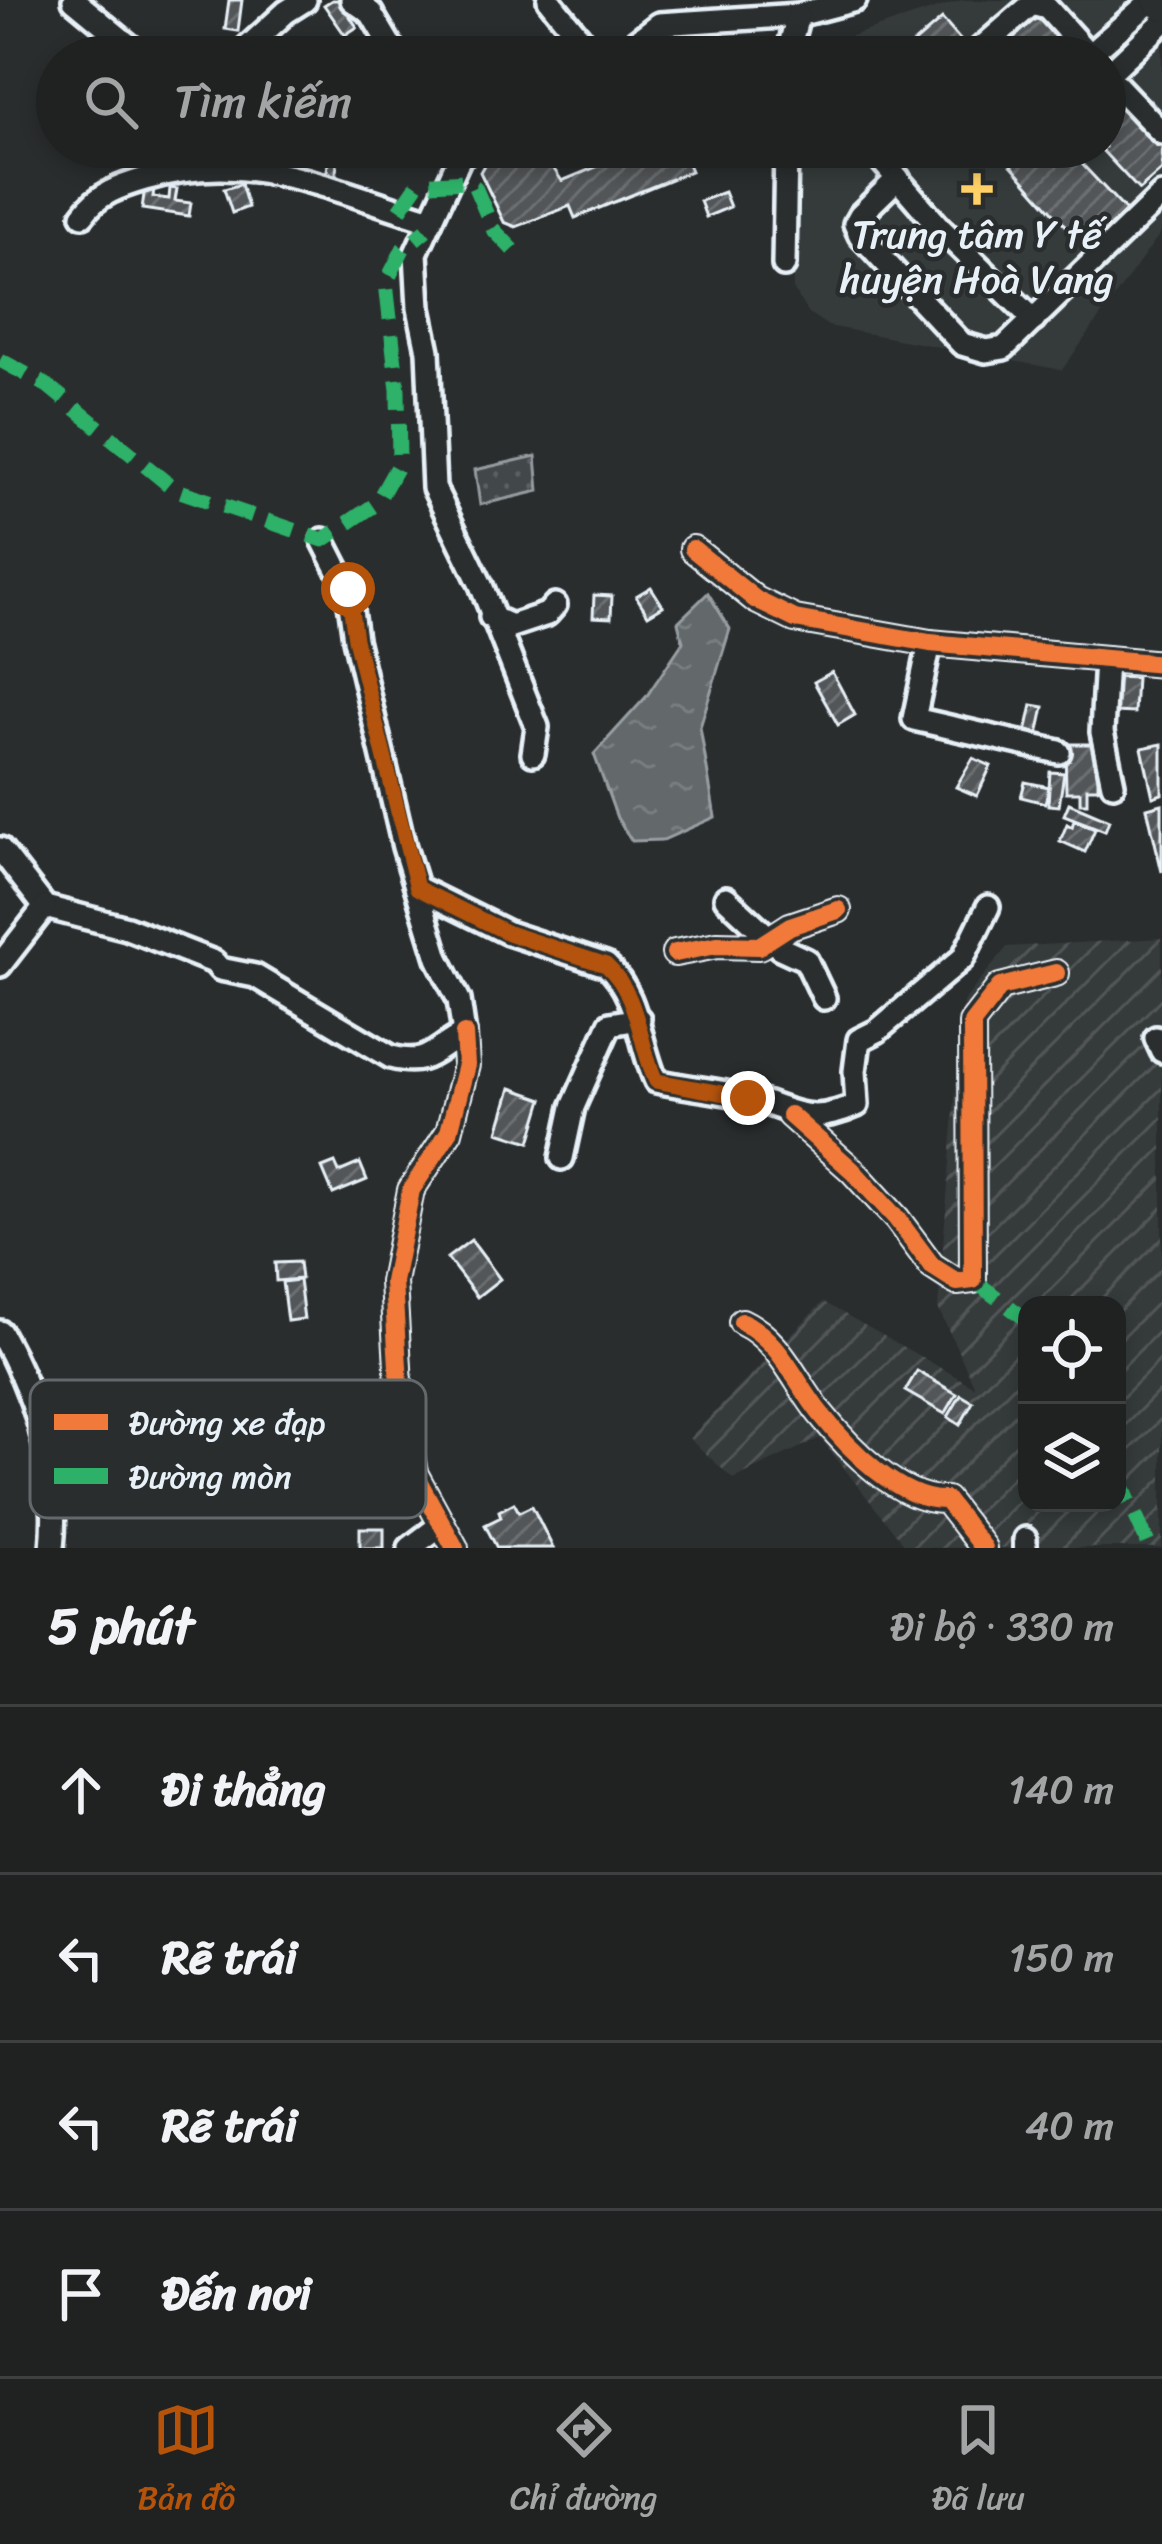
<!DOCTYPE html>
<html lang="vi">
<head>
<meta charset="utf-8">
<style>
  body { margin:0; font-family:Sriracha,sans-serif; background:#282a2a; color:#f1f3f6 }
  .controls { position:absolute; right:36px; bottom:36px; display:grid; overflow:hidden; border-radius:24px; box-shadow:0 6px 18px #0003 }
  .controls button { width:108px; height:108px; display:grid; place-items:center; padding:0; border:0; border-bottom:3px solid #3d3f40; background:#202222; color:#f1f3f6; font:60px sans-serif }
  .stop { position:absolute; width:36px; height:36px; margin:-27px; border:9px solid #b45309; border-radius:50%; background:#fff }
  .stop.end { background:#b45309; border-color:#fff; box-shadow:0 3px 12px #0008 }
  .list { margin:0; padding:0; list-style:none }
  h2 { display:flex; justify-content:space-between; align-items:center; height:156px; margin:0; padding:0 48px; font-size:51px }
  h2 small { font-size:39px; font-weight:400; color:#a2a4a5 }
  .list li { display:grid; grid-template-columns:78px 1fr auto; gap:36px; align-items:center; box-sizing:border-box; height:168px; padding:0 48px; border-top:3px solid #3d3f40 }
  .list b { display:block; font-size:45px; white-space:nowrap }
  .list em { font-size:39px; font-style:normal; color:#a2a4a5 }
  .icon { flex:none; width:66px; height:66px; fill:none; stroke:currentColor; stroke-width:2; stroke-linecap:round; stroke-linejoin:round }
  .map { position:relative; flex:none; width:1162px; height:1548px; overflow:hidden }
  .search { position:absolute; background:#202222; box-shadow:0 6px 18px #0003; left:36px; right:36px; top:36px; height:132px; display:flex; align-items:center; gap:30px; box-sizing:border-box; padding:0 42px; border-radius:66px; color:#a2a4a5; font-size:45px }
  .sheet { height:828px; background:#202222 }
  nav { display:flex; justify-content:space-around; align-items:center; box-sizing:border-box; height:168px; border-top:3px solid #3d3f40; background:#202222; font-size:33px; color:#a2a4a5 }
  nav a { display:grid; justify-items:center; gap:6px }
  nav .on { color:#b45309 }
  .map>svg:first-child { display:block }
  .built { fill:#363a3b }
  .industrial { fill:url(#industrial-furrows); fill-rule:evenodd }
  .park { fill:url(#park-dots); stroke:#959ca0; stroke-width:3 }
  .water { fill:url(#water-ripples); stroke:#989fa3; stroke-width:3 }
  .building { fill:url(#building-hatch); stroke:#e8f1f8; stroke-width:3 }
  .lines { fill:none; stroke-linecap:round; stroke-linejoin:round }
  .minor-casing { stroke:#e8f1f8; stroke-width:30 }
  .highway-casing { stroke:#e8f1f8; stroke-width:42 }
  .minor { stroke:#2a2d2e; stroke-width:21 }
  .highway { stroke:#2a2d2e; stroke-width:33 }
  .quiet { stroke:#2db169; stroke-width:15; stroke-dasharray:30 15; stroke-linecap:butt }
  .cycleway-casing { stroke:#2a2d2e; stroke-width:26 }
  .cycleway { stroke:#f17a3a; stroke-width:18 }
  .route { stroke:#b45309; stroke-width:15 }
  .poi-dot { fill:#ffd166; stroke:#2a2d2e; stroke-width:4.5 }
  .labels { text-anchor:middle; dominant-baseline:central; stroke-width:9; stroke-linejoin:round; paint-order:stroke }
  .poi-label { font-size:39px; fill:#e8f1f8; stroke:#2a2d2e }
  .key { fill:#2a2d2e; stroke:#63686b; stroke-width:3 }
  .key-label { font-size:33px; fill:#e8f1f8 }
</style>
</head>
<body>
<div class="map">
<svg width="1162" height="1548" viewBox="0 0 1162 1548">
  <defs>
    <pattern id="industrial-furrows" width="10" height="10" patternUnits="userSpaceOnUse" patternTransform="scale(3)"><rect width="10" height="10" fill="#363a3b"/><path d="M-1 1l2-2M0 10L10 0M9 11l2-2" fill="none" stroke="#535758"/></pattern>
    <pattern id="park-dots" width="8" height="8" patternUnits="userSpaceOnUse" patternTransform="scale(3)"><rect width="8" height="8" fill="#424648"/><path d="M2 2h.1M6 6h.1" fill="none" stroke="#5d6163" stroke-width="1.8" stroke-linecap="round"/></pattern>
    <pattern id="water-ripples" width="26" height="14" patternUnits="userSpaceOnUse" patternTransform="scale(3)"><rect width="26" height="14" fill="#63686b"/><path d="M2 4q2-2 4 0t4 0M15 11q2-2 4 0t4 0" fill="none" stroke="#797e81"/></pattern>
    <pattern id="building-hatch" width="6" height="6" patternUnits="userSpaceOnUse" patternTransform="scale(3)"><rect width="6" height="6" fill="#535759"/><path d="M-1 1l2-2M0 6l6-6M5 7l2-2" fill="none" stroke="#6c7072"/></pattern>
  </defs>
  <rect width="100%" height="100%" fill="#2a2d2e"/>
  <filter id="ink" filterUnits="userSpaceOnUse"><feTurbulence type="fractalNoise" baseFrequency=".00833" numOctaves="2"/><feDisplacementMap in="SourceGraphic" scale="24" xChannelSelector="R" yChannelSelector="G"/><feConvolveMatrix kernelMatrix="1 2 1 2 8 2 1 2 1" color-interpolation-filters="sRGB"/></filter>
  <g filter="url(#ink)">
    <polygon class="built" points="962,0 1125,0 1162,39 1162,231 1062,370 828,326 807,312 793,289 793,147 1105,147 1105,57 798,57 802,52"/>
    <path class="industrial" d="M 1162,938 L 1162,1548 L 907,1548 L 820,1438 L 733,1479 L 689,1438 L 823,1302 L 975,1387 L 938,1308 L 963,1002 L 1007,947 ZM 1027,1305 L 1117,1305 L 1117,1503 L 1027,1503 Z"/>
    <polygon class="park" points="536,456 539,491 480,505 475,470"/>
    <polygon class="water" points="708,593 730,629 700,727 715,817 663,840 632,841 617,818 594,754 646,697 683,642 678,622"/>
    <g class="building">
      <polygon points="229,0 242,0 238,31 225,29"/>
      <polygon points="332,0 339,0 357,27 345,35 324,5"/>
      <polygon points="1038,9 1084,57 1018,57 1005,42"/>
      <polygon points="942,19 969,50 961,57 910,57 905,51"/>
      <polygon points="1105,79 1162,139 1162,170 1139,190 1099,147 1105,147"/>
      <polygon points="319,147 339,147 335,181 326,180 328,163 317,162"/>
      <polygon points="503,147 543,147 540,149 562,181 645,147 681,147 691,171 575,218 570,206 516,227 504,222 480,172 488,158"/>
      <polygon points="995,147 1066,147 1126,211 1086,249"/>
      <polygon points="241,184 248,207 232,213 224,189"/>
      <polygon points="145,187 154,188 153,197 169,199 170,188 177,189 175,201 191,203 189,216 142,209"/>
      <polygon points="724,192 730,207 706,217 700,201"/>
      <polygon points="651,587 663,606 648,615 636,596"/>
      <polygon points="594,595 612,596 611,618 593,617"/>
      <polygon points="832,672 855,715 838,725 814,682"/>
      <polygon points="1115,677 1136,678 1134,713 1114,712"/>
      <polygon points="1032,705 1044,707 1037,740 1025,737"/>
      <polygon points="1065,744 1098,744 1098,788 1087,788 1087,803 1080,803 1080,792 1066,792"/>
      <polygon points="1162,744 1162,794 1153,797 1142,748"/>
      <polygon points="973,758 991,766 977,796 956,787"/>
      <polygon points="1050,772 1064,773 1059,806 1048,805"/>
      <polygon points="1025,782 1049,787 1045,803 1021,797"/>
      <polygon points="1069,803 1109,820 1105,831 1064,815"/>
      <polygon points="1162,804 1162,872 1147,808"/>
      <polygon points="1074,820 1095,829 1085,852 1060,841 1067,824 1072,827"/>
      <polygon points="511,1088 543,1099 530,1142 498,1132"/>
      <polygon points="335,1163 339,1172 360,1163 367,1180 333,1194 322,1168"/>
      <polygon points="471,1240 500,1279 477,1297 447,1258"/>
      <polygon points="299,1262 301,1279 276,1281 275,1263"/>
      <polygon points="299,1280 304,1319 287,1321 282,1282"/>
      <polygon points="917,1371 957,1394 945,1414 905,1391"/>
      <polygon points="961,1395 973,1402 960,1425 948,1417"/>
      <polygon points="514,1503 519,1512 532,1506 553,1548 497,1548 485,1525 501,1517 499,1511"/>
      <rect x="360" y="1528" width="24" height="20"/>
    </g>
    <g class="lines">
      <g class="minor-casing">
        <g id="minor">
          <polyline points="74,0 143,57"/>
          <polyline points="352,0 371,13 397,57"/>
          <polyline points="549,0 595,57"/>
          <polyline points="1089,55 1152,0"/>
          <polyline points="237,57 286,12 305,0"/>
          <polyline points="616,57 659,24 798,15 855,0"/>
          <polyline points="787,57 798,15"/>
          <polyline points="971,57 1032,4 1047,8 1091,57"/>
          <polyline points="1105,73 1162,133"/>
          <polyline points="1107,75 1162,23"/>
          <polyline points="477,147 461,155 416,253 419,308 428,351 434,488 481,585 537,727 533,754"/>
          <polyline points="870,147 939,227 1034,320"/>
          <polyline points="898,178 860,215 855,224 860,235 962,344 986,351 1004,348 1162,195"/>
          <path d="M 83,215 C 97,194 121,186 145,179 C 251,147 332,191 431,220"/>
          <polyline points="784,265 786,147"/>
          <polyline points="323,540 348,589 355,639 404,847 438,958 459,1000 464,1034 466,1065 449,1132 411,1190 393,1282 399,1384 414,1473 455,1548"/>
          <polyline points="693,549 756,600 795,619 930,643 1162,664"/>
          <polyline points="491,617 511,626 547,614 555,605"/>
          <polyline points="930,643 914,719 1059,752"/>
          <polyline points="1106,659 1102,732 1113,784"/>
          <path d="M 0,849 L 45,907 L 127,928 L 214,962 L 220,969 L 255,976 L 391,1057 C 430,1067 433,1049 464,1034"/>
          <path d="M 417,888 L 508,933 L 606,965 C 640,996 638,1042 656,1081 C 686,1088 719,1090 749,1098 C 796,1111 807,1127 857,1105 L 855,1071 L 859,1040 L 877,1031 L 963,958 L 988,907"/>
          <polyline points="726,898 780,948 806,960 824,998"/>
          <polyline points="675,953 717,945 759,946 790,926 838,910"/>
          <polyline points="0,965 45,907"/>
          <polyline points="1156,1038 1162,1051"/>
          <polyline points="790,1115 852,1170 897,1219 932,1266 957,1282 973,1280 972,1023 1000,987 1056,973"/>
          <polyline points="562,1158 573,1107 610,1024 639,1019"/>
          <path d="M 742,1322 C 780,1340 794,1380 820,1413 C 847,1447 900,1502 946,1500 L 983,1548"/>
          <path d="M 0,1332 C 37,1398 60,1471 52,1548"/>
          <polyline points="1025,1539 1025,1548"/>
          <polyline points="410,1548 442,1524"/>
        </g>
      </g>
      <g class="highway-casing">
        <polyline id="highway" points="1160,0 1162,3"/>
      </g>
      <use href="#minor" class="minor"/>
      <use href="#highway" class="highway"/>
      <g class="quiet">
        <polyline points="400,210 418,184 464,181 475,187 493,229 520,257"/>
        <polyline points="0,360 48,386 174,489 323,540 376,504 399,463 398,390 386,283 403,249 426,230"/>
        <polyline points="973,1280 1027,1320"/>
        <polyline points="1117,1474 1150,1548"/>
      </g>
      <g class="cycleway-casing">
        <g id="cycleway">
          <polyline points="693,549 756,600 795,619 930,643 1162,664"/>
          <polyline points="675,953 717,945 759,946 790,926 838,910"/>
          <polyline points="790,1115 852,1170 897,1219 932,1266 957,1282 973,1280 972,1023 1000,987 1056,973"/>
          <path d="M 742,1322 C 780,1340 794,1380 820,1413 C 847,1447 900,1502 946,1500 L 983,1548"/>
          <polyline points="455,1548 414,1473 399,1384 393,1282 411,1190 449,1132 466,1065 464,1034"/>
        </g>
      </g>
      <use href="#cycleway" class="cycleway"/>
    </g>
  </g>
  <g class="lines" filter="url(#ink)">
    <path class="route" d="M 348,589 L 355,639 L 417,888 L 508,933 L 606,965 C 640,996 638,1042 656,1081 L 748,1098"/>
  </g>
  <path class="poi-dot" d="M971 171h12v12h12v12h-12v12h-12v-12h-12v-12h12z"/>
  <g class="labels">
    <g class="poi-label">
      <text x="977" y="234">Trung tâm Y tế<tspan x="977" dy="45">huyện Hoà Vang</tspan></text>
    </g>
  </g>
  <rect x="30" y="1380" width="396" height="138" rx="18" class="key"/>
  <rect x="54" y="1414" width="54" height="16" fill="#f17a3a"/>
  <rect x="54" y="1468" width="54" height="16" fill="#2db169"/>
  <g class="key-label">
    <text x="129" y="1434">Đường xe đạp</text>
    <text x="129" y="1488">Đường mòn</text>
  </g>
</svg>
<div class="controls">
<button><svg class="icon" aria-label="locate" viewBox="0 0 24 24"><circle cx="12" cy="12" r="6"/><path d="M12 2v4M12 18v4M2 12h4M18 12h4"/></svg></button>
<button><svg class="icon" aria-label="layers" viewBox="0 0 24 24"><path d="M12 4l9 5-9 5-9-5zM3 14l9 5 9-5"/></svg></button>
</div>
<div class="stop" style="left:348px;top:589px"></div>
<div class="stop end" style="left:748px;top:1098px"></div>
<div class="search"><svg class="icon" aria-label="search" viewBox="0 0 24 24"><circle cx="10" cy="10" r="6"/><path d="M15 15l6 6"/></svg>Tìm kiếm</div>
</div>
<section class="sheet">
<h2>5 phút<small>Đi bộ · 330 m</small></h2>
<ul class="list">
<li><svg class="icon" aria-label="ahead" viewBox="0 0 24 24"><path d="M12 20V5M6 11l6-6 6 6"/></svg><div><b>Đi thẳng</b></div><em>140 m</em></li>
<li><svg class="icon" aria-label="left" viewBox="0 0 24 24"><path d="M17 20v-9H6M10 6l-5 5 5 5"/></svg><div><b>Rẽ trái</b></div><em>150 m</em></li>
<li><svg class="icon" aria-label="left" viewBox="0 0 24 24"><path d="M17 20v-9H6M10 6l-5 5 5 5"/></svg><div><b>Rẽ trái</b></div><em>40 m</em></li>
<li><svg class="icon" aria-label="arrive" viewBox="0 0 24 24"><path d="M6 21V4h12l-3 4 3 4H6"/></svg><div><b>Đến nơi</b></div></li>
</ul>
</section>
<nav>
<a class="on"><svg class="icon" aria-label="map" viewBox="0 0 24 24"><path d="M3 6l6-2 6 2 6-2v14l-6 2-6-2-6 2zM9 4v14M15 6v14"/></svg>Bản đồ</a>
<a><svg class="icon" aria-label="directions" viewBox="0 0 24 24"><path d="M12 3l9 9-9 9-9-9zM9 14v-3h6M13 9l2 2-2 2"/></svg>Chỉ đường</a>
<a><svg class="icon" aria-label="saved" viewBox="0 0 24 24"><path d="M7 4h10v16l-5-4-5 4z"/></svg>Đã lưu</a>
</nav>
</body>
</html>
